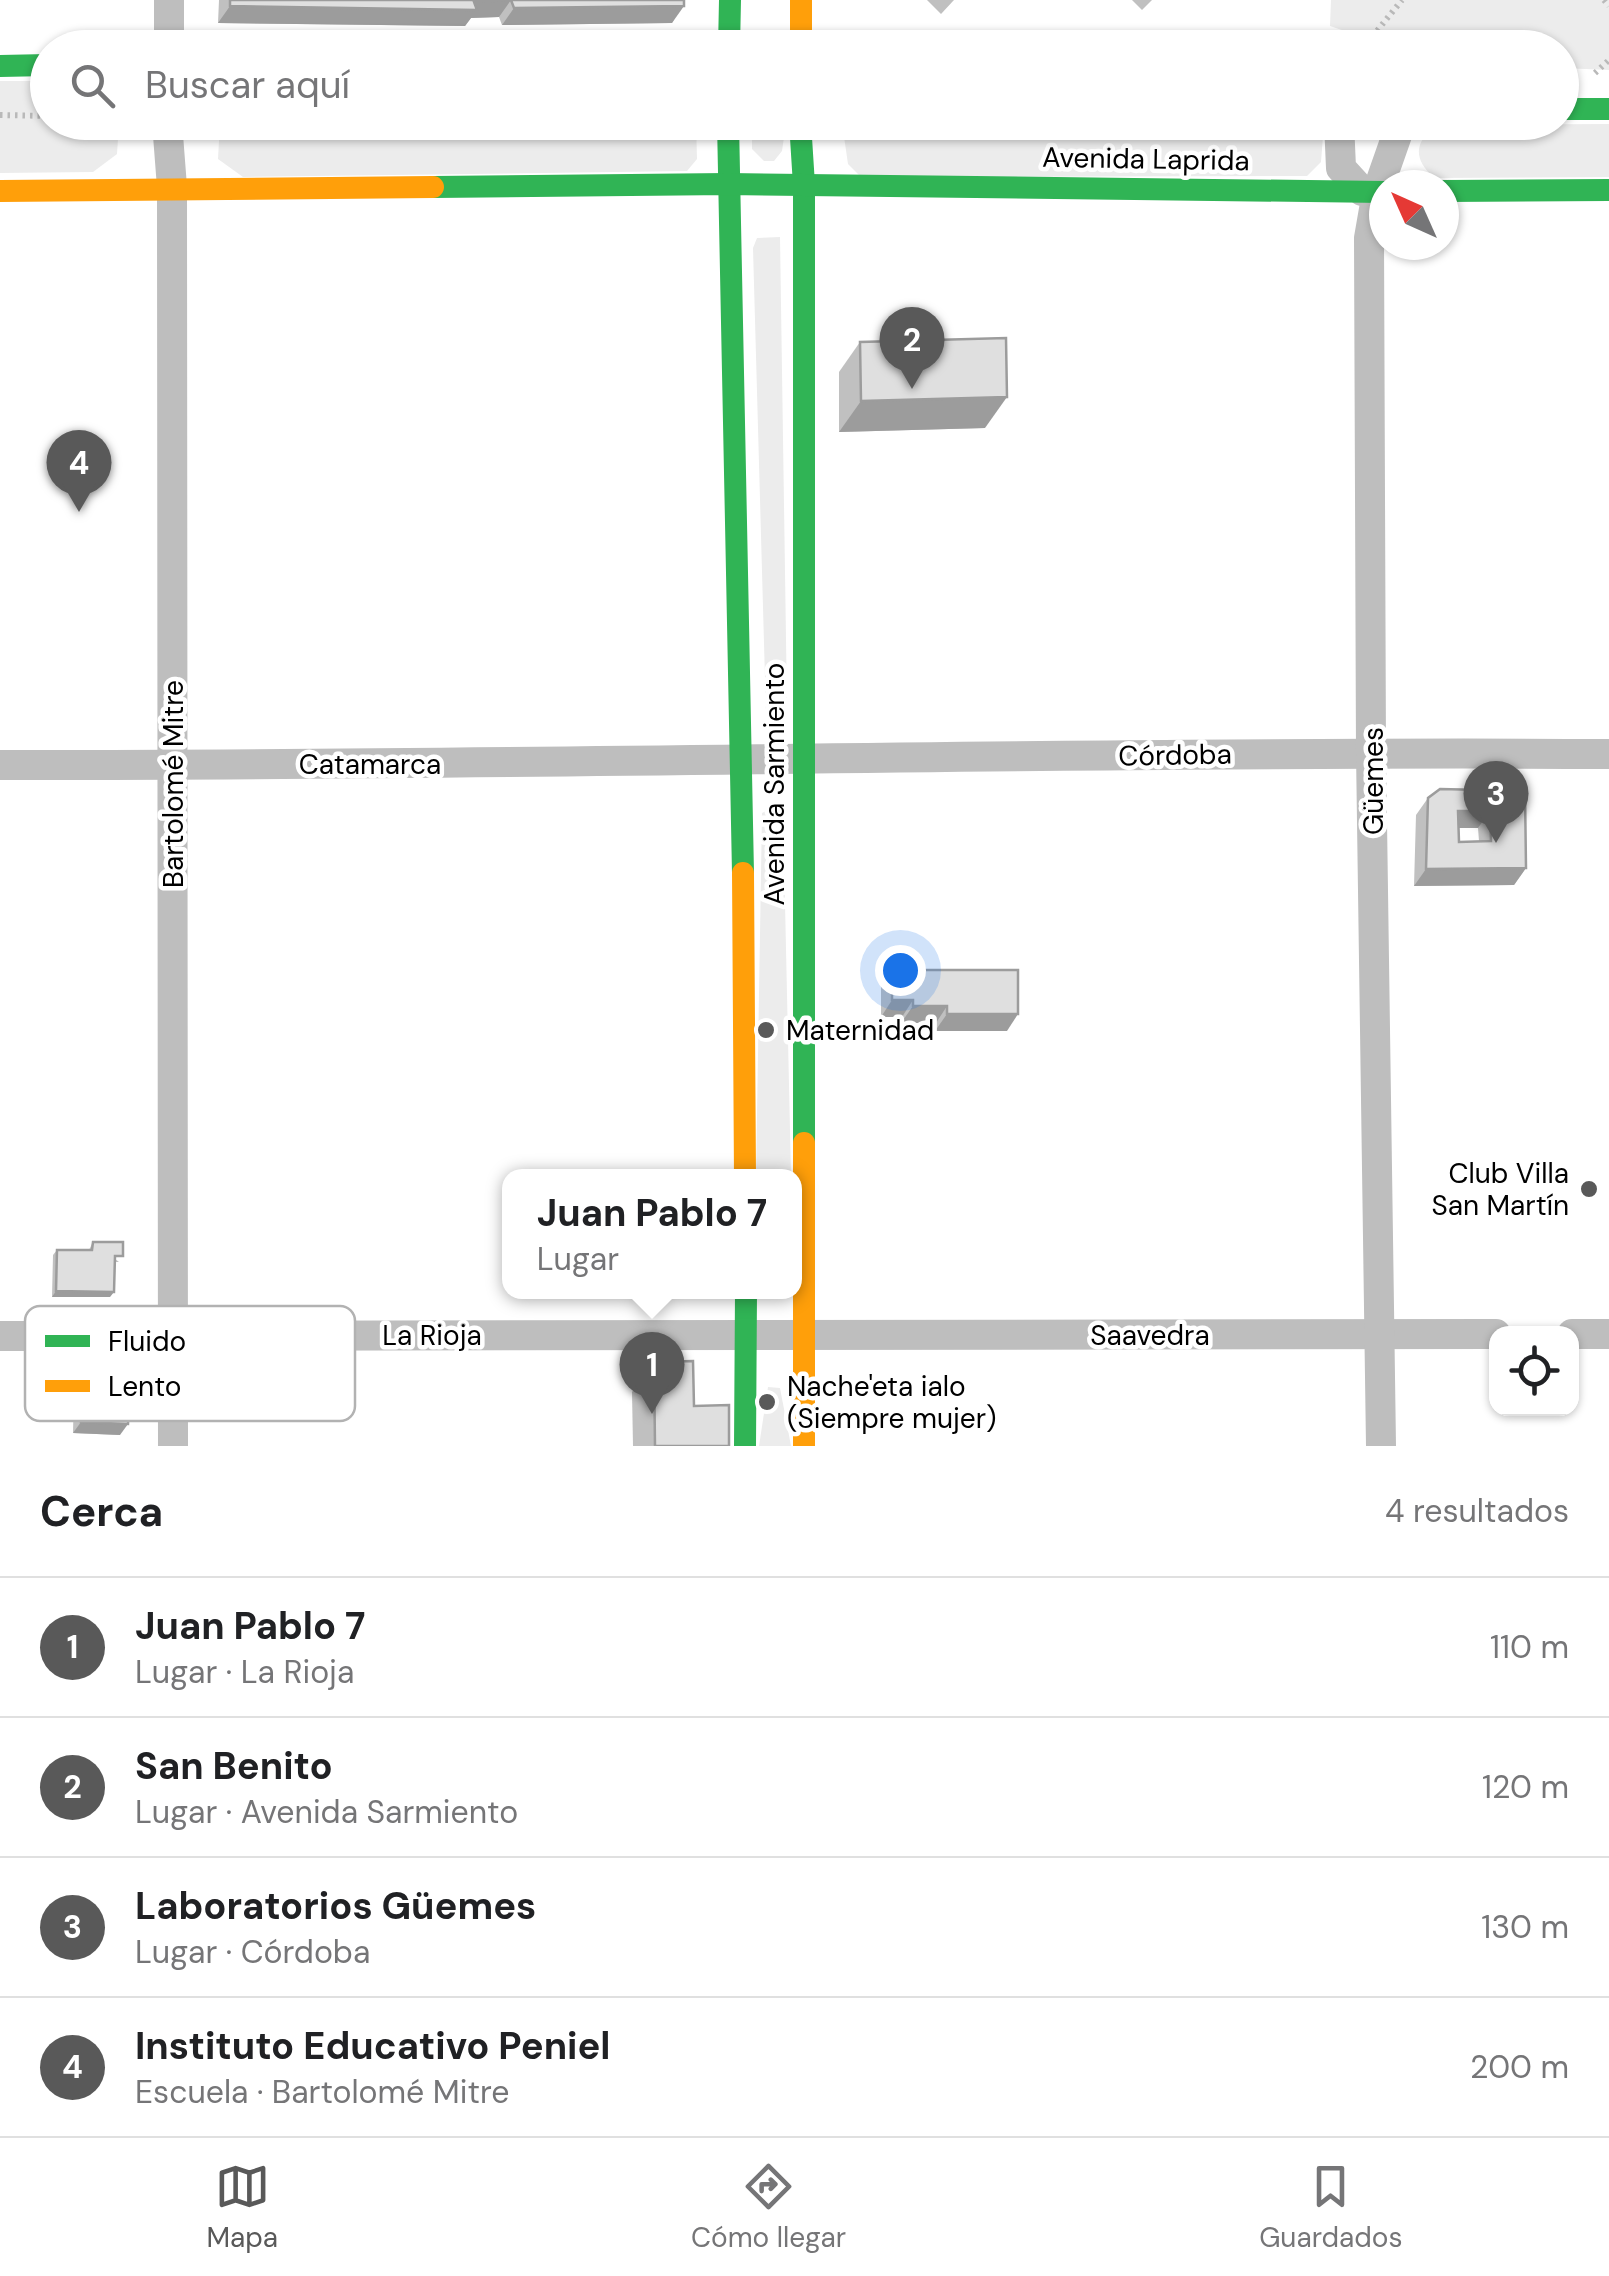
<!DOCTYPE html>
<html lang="es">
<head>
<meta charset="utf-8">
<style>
  body { margin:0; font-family:"DM Sans",sans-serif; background:#f2f2f2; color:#202124 }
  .controls { position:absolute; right:30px; bottom:30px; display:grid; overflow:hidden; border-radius:20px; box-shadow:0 2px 8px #0004 }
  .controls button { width:90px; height:90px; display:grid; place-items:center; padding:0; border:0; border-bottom:2px solid #e0e0e0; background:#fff; color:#202124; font:50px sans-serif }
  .compass { position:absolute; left:1369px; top:170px; width:90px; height:90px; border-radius:50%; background:#fff; box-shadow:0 2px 8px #0004; rotate:315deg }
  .you { position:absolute; left:900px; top:970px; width:35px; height:35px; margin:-25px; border:8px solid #fff; border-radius:50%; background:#1a73e8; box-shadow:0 0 0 15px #1a73e833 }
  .badge { display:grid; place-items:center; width:65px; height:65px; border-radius:50%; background:#595959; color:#fff; font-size:32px; font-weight:700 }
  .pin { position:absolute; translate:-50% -82px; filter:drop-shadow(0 2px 5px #0008) }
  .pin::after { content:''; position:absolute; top:52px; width:35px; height:30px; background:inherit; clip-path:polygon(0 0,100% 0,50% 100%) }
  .popup { position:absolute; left:502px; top:1169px; width:300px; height:130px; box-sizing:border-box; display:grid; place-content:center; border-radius:20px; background:#fff; filter:drop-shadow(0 2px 8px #0005); font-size:32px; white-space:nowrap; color:#757577 }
  .popup b { font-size:38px; color:#202124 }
  .popup::after { content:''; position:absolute; left:50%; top:100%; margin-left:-20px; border:20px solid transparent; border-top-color:#fff }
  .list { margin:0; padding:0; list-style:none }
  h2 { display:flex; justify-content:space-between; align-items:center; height:130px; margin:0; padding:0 40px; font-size:42px }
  h2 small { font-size:32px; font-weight:400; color:#757577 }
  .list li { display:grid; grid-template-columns:65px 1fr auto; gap:30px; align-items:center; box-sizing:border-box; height:140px; padding:0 40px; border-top:2px solid #e0e0e0 }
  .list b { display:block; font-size:38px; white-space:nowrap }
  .list p { margin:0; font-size:32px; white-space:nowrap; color:#757577 }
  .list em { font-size:32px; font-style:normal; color:#757577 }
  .icon { flex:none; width:55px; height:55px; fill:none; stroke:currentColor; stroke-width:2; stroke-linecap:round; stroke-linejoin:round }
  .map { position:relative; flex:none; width:1609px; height:1446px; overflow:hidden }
  .search { position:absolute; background:#fff; box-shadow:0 2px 8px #0004; left:30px; right:30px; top:30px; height:110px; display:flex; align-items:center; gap:25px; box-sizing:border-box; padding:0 35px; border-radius:55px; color:#757577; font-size:38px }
  .sheet { height:690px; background:#fff }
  nav { display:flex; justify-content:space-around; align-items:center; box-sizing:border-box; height:140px; border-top:2px solid #e0e0e0; background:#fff; font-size:28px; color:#757577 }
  nav a { display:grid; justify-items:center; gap:5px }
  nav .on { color:#595959 }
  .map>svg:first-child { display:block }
  .green { fill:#ececec }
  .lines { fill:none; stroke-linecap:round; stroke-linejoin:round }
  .path { stroke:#b9b9b9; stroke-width:6; stroke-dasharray:2.5 5; stroke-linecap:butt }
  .street { stroke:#bebebe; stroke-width:30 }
  .fast { stroke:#30b455; stroke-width:22 }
  .slow { stroke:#ff9f0a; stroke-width:22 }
  .wall { fill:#c0c0c0; fill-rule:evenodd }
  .shaded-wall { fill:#9c9c9c }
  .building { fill:#dfdfdf; stroke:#9c9c9c; stroke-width:2.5; fill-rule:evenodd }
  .poi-dot { fill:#595959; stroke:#fff; stroke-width:4 }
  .labels { text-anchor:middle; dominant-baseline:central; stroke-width:9; stroke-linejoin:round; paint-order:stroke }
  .street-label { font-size:28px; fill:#000; stroke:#fff }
  .poi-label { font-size:28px; fill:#000; stroke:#fff; text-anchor:start }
  .key { fill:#fff; stroke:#b2b2b2; stroke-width:2.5 }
  .key-label { font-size:28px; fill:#000 }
</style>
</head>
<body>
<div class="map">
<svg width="1609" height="1446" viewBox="0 0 1609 1446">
  <rect width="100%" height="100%" fill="#fff"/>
  <g class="green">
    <polygon points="1331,0 1609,0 1609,70 1562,68 1562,48 1392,47 1330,26"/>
    <polygon points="0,81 47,81 48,122 119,123 117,154 93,172 0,173"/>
    <polygon points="220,122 696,123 697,159 687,171 243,177 218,159"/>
    <polygon points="752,123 786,123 782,151 774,161 764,161 752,149"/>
    <polygon points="842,123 1324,123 1321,162 1307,176 861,177 848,164"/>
    <path d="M 1609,124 L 1609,177 L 1434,178 C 1413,158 1414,143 1436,125 Z"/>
    <polygon points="780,237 787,706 780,714 766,715 753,248 757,238"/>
    <polygon points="770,809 783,812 791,1176 756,1176 762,813"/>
    <polygon points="768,1387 780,1388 791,1446 759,1446"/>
  </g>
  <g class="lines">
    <g class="path">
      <polyline points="1604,0 1609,6"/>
      <polyline points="1363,48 1402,0"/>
      <polyline points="1595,73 1609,60"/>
      <polyline points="0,115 48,116"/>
      <polyline points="1425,130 1538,132"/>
    </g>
    <g class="street">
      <polyline points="169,48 169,0"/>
      <polyline points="167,122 172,187 173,1446"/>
      <polyline points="1339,122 1341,168 1362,191"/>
      <path d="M 0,765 C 536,766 1073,751 1609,754"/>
      <polyline points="1572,1334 1609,1334"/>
      <polyline points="0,1336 1496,1334"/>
      <polyline points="1381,1446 1371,752 1369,238 1377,192 1397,135 1389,122"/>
    </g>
    <g class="fast">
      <polyline points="729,48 730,0"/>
      <polyline points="0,66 48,65"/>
      <polyline points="1562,109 1609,109"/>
      <polyline points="728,122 743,873"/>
      <polyline points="800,122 804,185 804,1143"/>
      <polyline points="433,187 728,184 1384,192"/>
      <polyline points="1444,191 1609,190"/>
      <polyline points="745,1446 746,1292"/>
    </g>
    <g class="slow">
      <polyline points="801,0 801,48"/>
      <polyline points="0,191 433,187"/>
      <polyline points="743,873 745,1176"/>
      <polyline points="804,1143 804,1446"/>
    </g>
  </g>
  <g class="wall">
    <polygon points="219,0 684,0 672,23 502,25 499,17 471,18 465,26 218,23"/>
    <polygon points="927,0 954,0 941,14"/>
    <polygon points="1132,0 1152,0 1142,10"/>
    <polygon points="860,342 985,428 839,432 839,372"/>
    <path d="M 1525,791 L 1526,868 L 1514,885 L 1414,886 L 1416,815 L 1428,798 ZM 1459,828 L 1478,828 L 1479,841 L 1459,842 Z"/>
    <polygon points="892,970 1007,1031 935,1031 936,1023 901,1023 902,1017 881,1017 881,987"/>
    <polygon points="93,1242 119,1262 115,1262 110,1297 52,1297 53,1255 57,1250 89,1250"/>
    <polygon points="654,1362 694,1406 729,1446 633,1446 632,1392"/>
    <polygon points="82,1379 120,1435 73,1433 74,1391"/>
  </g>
  <g class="shaded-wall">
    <polygon points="511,0 499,17 471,18 465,26 218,23 230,6"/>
    <polygon points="684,6 672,23 502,25 514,8"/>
    <polygon points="1007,397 985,428 839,432 861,401"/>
    <polygon points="1458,811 1490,811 1478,828 1447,828"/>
    <polygon points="1526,868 1514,885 1414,886 1426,869"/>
    <polygon points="892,1000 913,1000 902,1017 881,1017"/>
    <polygon points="913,1006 947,1006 936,1023 901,1023"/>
    <polygon points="947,1014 1018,1014 1007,1031 935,1031"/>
    <polygon points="56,1291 114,1292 110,1297 52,1297"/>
    <polygon points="81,1422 128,1424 120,1435 73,1433"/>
  </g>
  <g class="building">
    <polygon points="230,0 684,0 684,6 514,8 511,0 474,2 477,10 230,6"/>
    <polygon points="1006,338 1007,397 861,401 860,342"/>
    <path d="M 1440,789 L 1525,791 L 1526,868 L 1426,869 L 1428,798 ZM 1458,811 L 1490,811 L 1491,841 L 1459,842 Z"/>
    <polygon points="892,970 1018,970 1018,1014 947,1014 947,1006 913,1006 913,1000 892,1000"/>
    <polygon points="93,1242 123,1242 123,1256 115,1256 114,1292 56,1291 57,1250 92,1250"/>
    <polygon points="693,1361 694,1406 729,1405 729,1446 655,1446 654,1362"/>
    <polygon points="82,1379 130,1381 128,1424 81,1422"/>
  </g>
  <g class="poi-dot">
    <circle cx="766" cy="1030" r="10"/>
    <circle cx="1589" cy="1189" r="10"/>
    <circle cx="767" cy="1402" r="10"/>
  </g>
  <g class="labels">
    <g class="street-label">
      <text transform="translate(1146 159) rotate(1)">Avenida Laprida</text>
      <text transform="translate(1175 755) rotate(-1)">Córdoba</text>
      <text x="370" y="764">Catamarca</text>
      <text transform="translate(1373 781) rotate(-90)">Güemes</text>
      <text transform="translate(173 784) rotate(-90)">Bartolomé Mitre</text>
      <text transform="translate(774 784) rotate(-90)">Avenida Sarmiento</text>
      <text x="432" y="1335">La Rioja</text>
      <text x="1150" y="1335">Saavedra</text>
    </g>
    <g class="poi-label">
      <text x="786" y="1030">Maternidad</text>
      <text x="1569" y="1173" text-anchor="end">Club Villa<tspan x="1569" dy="32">San Martín</tspan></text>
      <text x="787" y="1386">Nache'eta ialo<tspan x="787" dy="32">(Siempre mujer)</tspan></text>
    </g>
  </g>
  <rect x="25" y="1306" width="330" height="115" rx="15" class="key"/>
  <rect x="45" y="1335" width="45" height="12" fill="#30b455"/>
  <rect x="45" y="1380" width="45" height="12" fill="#ff9f0a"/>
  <g class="key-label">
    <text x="108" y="1351">Fluido</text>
    <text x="108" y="1396">Lento</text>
  </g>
</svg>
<div class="controls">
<button><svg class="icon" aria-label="locate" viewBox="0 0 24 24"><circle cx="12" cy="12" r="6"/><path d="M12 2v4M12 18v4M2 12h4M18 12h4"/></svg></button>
</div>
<svg class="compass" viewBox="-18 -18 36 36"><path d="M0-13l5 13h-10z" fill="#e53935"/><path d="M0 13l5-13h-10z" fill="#757577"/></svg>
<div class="you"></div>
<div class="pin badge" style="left:652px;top:1414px">1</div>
<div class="popup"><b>Juan Pablo 7</b>Lugar</div>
<div class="pin badge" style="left:912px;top:389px">2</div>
<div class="pin badge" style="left:1496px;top:843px">3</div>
<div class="pin badge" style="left:79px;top:512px">4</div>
<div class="search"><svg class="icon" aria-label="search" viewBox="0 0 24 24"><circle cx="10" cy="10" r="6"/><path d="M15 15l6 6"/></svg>Buscar aquí</div>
</div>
<section class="sheet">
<h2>Cerca<small>4 resultados</small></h2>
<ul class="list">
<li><span class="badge">1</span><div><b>Juan Pablo 7</b><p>Lugar · La Rioja</p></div><em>110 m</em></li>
<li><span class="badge">2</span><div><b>San Benito</b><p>Lugar · Avenida Sarmiento</p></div><em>120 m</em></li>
<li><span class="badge">3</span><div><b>Laboratorios Güemes</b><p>Lugar · Córdoba</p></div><em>130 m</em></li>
<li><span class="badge">4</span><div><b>Instituto Educativo Peniel</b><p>Escuela · Bartolomé Mitre</p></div><em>200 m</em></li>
</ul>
</section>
<nav>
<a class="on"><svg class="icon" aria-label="map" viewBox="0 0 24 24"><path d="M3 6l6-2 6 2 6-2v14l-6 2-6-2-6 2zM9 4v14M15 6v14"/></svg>Mapa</a>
<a><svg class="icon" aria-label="directions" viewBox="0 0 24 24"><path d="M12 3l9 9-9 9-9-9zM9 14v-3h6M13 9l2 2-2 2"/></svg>Cómo llegar</a>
<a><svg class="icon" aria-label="saved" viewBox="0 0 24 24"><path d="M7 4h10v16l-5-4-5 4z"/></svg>Guardados</a>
</nav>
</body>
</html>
